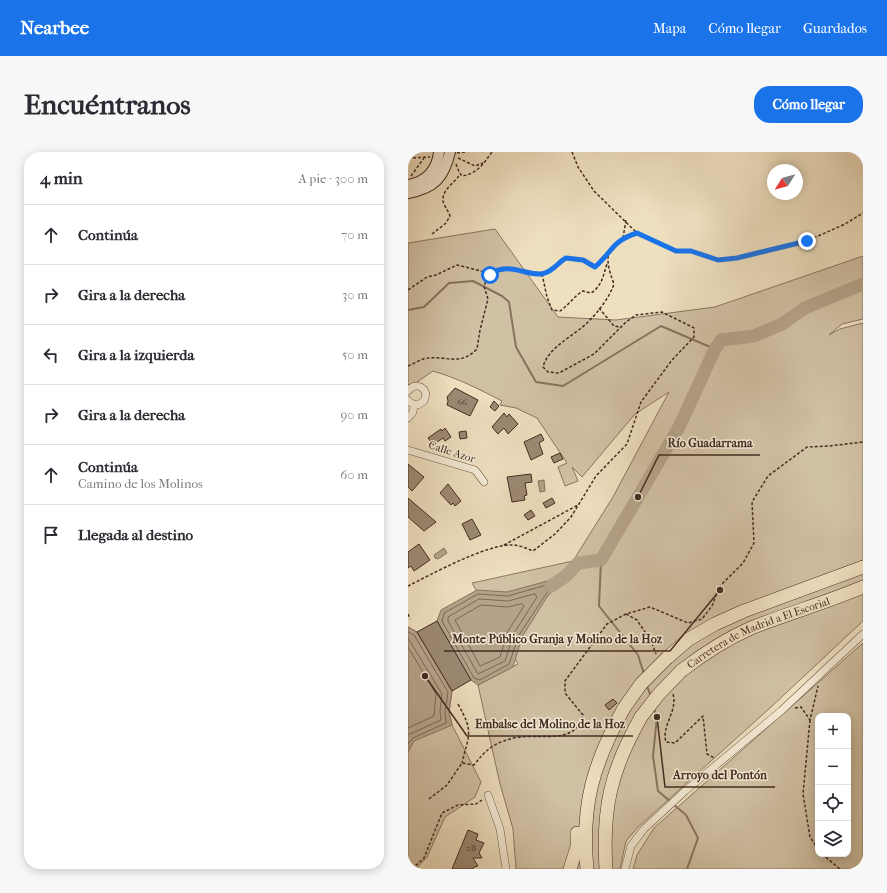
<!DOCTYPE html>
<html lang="es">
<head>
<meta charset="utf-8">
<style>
  body { margin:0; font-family:"IM FELL French Canon",serif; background:#f7f7f7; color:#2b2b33 }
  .controls { position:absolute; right:12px; bottom:12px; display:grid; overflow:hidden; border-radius:8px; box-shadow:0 2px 10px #0003 }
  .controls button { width:36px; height:36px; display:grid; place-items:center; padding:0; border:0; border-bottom:1px solid #e1e1e2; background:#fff; color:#2b2b33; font:20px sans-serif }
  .compass { position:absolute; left:359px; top:12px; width:36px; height:36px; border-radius:50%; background:#fff; box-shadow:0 2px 10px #0003; rotate:233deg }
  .stop { position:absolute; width:12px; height:12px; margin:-9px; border:3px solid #1a73e8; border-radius:50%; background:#fff }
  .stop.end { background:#1a73e8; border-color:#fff; box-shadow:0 1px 4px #0008 }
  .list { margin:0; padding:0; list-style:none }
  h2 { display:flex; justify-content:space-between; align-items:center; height:52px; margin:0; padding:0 16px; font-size:17px }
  h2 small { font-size:13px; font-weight:400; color:#7c7c81 }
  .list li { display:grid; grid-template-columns:26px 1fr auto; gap:12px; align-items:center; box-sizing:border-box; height:60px; padding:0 16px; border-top:1px solid #e1e1e2 }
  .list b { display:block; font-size:15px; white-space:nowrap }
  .list p { margin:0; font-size:13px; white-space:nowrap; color:#7c7c81 }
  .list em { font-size:13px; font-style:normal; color:#7c7c81 }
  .icon { flex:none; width:22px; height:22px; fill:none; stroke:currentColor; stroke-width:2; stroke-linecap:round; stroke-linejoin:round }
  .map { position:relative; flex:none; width:455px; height:717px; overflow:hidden; border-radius:16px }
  header { display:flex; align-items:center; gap:24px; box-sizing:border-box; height:56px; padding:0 20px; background:#1a73e8; color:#fff }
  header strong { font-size:19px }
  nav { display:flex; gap:22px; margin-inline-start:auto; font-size:14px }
  .intro { display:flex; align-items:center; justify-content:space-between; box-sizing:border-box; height:96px; padding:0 24px }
  h1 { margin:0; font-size:28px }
  .button { padding:10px 18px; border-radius:16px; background:#1a73e8; color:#fff; font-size:14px; font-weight:700 }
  main { display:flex; gap:24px; padding:0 24px }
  aside { flex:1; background:#fff; border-radius:16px; box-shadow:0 2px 10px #0003 }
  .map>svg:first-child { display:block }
  .green { fill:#d1c1a4; stroke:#8a7662; fill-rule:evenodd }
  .water { fill:#b4a289; stroke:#87735f }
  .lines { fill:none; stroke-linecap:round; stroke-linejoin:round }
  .shore { stroke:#7c6755; stroke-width:1 }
  .stream { stroke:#87735f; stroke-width:2 }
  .river { stroke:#b4a289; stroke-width:13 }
  .building { fill:#9c8973; stroke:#442c21 }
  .street-casing { stroke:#6e5948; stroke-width:8 }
  .secondary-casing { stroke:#442c21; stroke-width:12 }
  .highway-casing { stroke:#442c21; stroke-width:14 }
  .path { stroke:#442c21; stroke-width:1.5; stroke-dasharray:3 2; stroke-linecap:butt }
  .street { stroke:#f4ead5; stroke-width:7 }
  .secondary { stroke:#f4ead5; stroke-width:10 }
  .highway { stroke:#eedfbf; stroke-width:13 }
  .highway-bridge-casing { stroke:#442c21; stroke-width:14; stroke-linecap:butt }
  .highway-bridge { stroke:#eedfbf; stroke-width:13 }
  .route { stroke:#1a73e8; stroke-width:5 }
  .labels { text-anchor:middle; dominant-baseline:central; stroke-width:3; stroke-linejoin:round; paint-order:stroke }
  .number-label { font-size:9px; fill:#5a4336 }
  .street-label { font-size:11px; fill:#442c21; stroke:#f4ead5 }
  .leader { fill:none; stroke:#442c21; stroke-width:1.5 }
  .callout-dot { fill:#442c21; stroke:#f4ead5; stroke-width:1.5 }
  .callout-label { font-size:12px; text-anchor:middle; font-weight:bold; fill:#442c21; stroke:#f4ead5; stroke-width:3; stroke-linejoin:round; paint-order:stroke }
</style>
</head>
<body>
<header>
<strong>Nearbee</strong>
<nav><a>Mapa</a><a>Cómo llegar</a><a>Guardados</a></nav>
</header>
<div class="intro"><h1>Encuéntranos</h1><a class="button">Cómo llegar</a></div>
<main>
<aside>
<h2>4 min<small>A pie · 300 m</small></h2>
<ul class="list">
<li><svg class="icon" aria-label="ahead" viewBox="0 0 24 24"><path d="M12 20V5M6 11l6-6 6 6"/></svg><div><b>Continúa</b></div><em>70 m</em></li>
<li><svg class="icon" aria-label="right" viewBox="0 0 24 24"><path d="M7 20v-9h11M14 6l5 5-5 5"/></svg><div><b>Gira a la derecha</b></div><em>30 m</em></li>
<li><svg class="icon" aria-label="left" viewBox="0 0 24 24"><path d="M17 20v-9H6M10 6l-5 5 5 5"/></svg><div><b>Gira a la izquierda</b></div><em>50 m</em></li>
<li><svg class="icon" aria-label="right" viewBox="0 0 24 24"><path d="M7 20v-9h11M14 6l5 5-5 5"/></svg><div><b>Gira a la derecha</b></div><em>90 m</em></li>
<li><svg class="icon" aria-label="ahead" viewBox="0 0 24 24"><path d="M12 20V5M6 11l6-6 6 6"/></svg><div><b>Continúa</b><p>Camino de los Molinos</p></div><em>60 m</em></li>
<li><svg class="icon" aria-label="arrive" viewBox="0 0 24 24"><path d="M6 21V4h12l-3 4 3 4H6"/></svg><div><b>Llegada al destino</b></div></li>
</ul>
</aside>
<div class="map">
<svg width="455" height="717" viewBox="0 0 455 717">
  <rect width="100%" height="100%" fill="#eedfbf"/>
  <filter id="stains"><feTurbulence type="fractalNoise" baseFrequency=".005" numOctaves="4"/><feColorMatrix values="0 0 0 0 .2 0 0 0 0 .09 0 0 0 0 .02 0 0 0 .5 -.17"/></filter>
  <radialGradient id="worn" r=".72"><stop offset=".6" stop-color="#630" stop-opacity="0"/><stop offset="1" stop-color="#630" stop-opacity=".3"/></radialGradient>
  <g class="green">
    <path d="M 87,77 L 150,165 L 208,168 L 307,155 L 455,104 L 455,167 L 434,172 L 421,183 L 432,177 L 455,171 L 455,469 L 363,555 L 231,674 L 218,689 L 212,717 L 108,717 L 105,677 L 92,632 L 70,533 L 110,512 L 64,431 L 165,409 L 205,345 L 261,240 L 227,262 L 174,325 L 164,315 L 170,329 L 157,334 L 150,315 L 159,311 L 129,266 L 108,256 L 92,253 L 94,249 C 71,237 49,226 25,219 L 9,230 L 0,233 L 0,91 Z"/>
    <polygon points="0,475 9,480 44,539 41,560 44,573 73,630 67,645 37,665 19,705 8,717 0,717"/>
    <path d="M 455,491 L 455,717 L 225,717 L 229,703 L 246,676 ZM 410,564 L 440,564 L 440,702 L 410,702 Z"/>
  </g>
  <g class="water">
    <polygon points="136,328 137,339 132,340 130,329"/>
    <polygon points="36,396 39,401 30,407 27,406 26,403"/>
    <polygon points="158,424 139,445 114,485 105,515 70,533 63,528 29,469 33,458 69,438 99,440"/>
    <polygon points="0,475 9,480 44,539 41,560 44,573 6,589 0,600"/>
  </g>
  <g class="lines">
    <g class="shore">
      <polygon points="140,433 142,436 111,483 101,512 72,528 66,526 34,469 36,461 70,442 99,444"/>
      <polygon points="127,442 129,445 106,481 97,509 70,522 40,469 40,465 71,447 100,449"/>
      <polygon points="114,452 116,454 100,479 92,505 72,514 47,468 73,453 99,455"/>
      <polyline points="0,480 6,483 40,540 37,560 38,571 5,586 0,592"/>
      <polyline points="0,486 34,542 32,559 33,568 0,583"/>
      <polyline points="0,495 28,542 26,564 0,576"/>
    </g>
    <g class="stream">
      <polyline points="0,158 16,155 41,131 65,129 94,144 101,150 108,195 128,230 155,234 253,174 307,197"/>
      <polyline points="193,408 191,454 230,503 236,522"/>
      <polyline points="239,534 243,545"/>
      <polyline points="246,557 249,565 245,604 250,639 263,650"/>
      <polyline points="266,653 278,663 290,686 279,717"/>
    </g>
    <polyline class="river" points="143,434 158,424 170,411 193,408 271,275 307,197 313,188 346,184 374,172 397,156 455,132"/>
  </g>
  <g class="building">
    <polygon points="47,236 70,248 62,264 39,253 40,249 39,245"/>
    <polygon points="86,249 91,254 87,259 82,255"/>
    <polygon points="96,261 99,265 101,262 110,272 100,282 96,276 90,282 84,275"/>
    <polygon points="37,276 43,285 37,289 35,286 25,293 20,286 33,277 34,279"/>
    <polygon points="58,279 59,286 52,287 51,280"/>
    <polygon points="133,282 136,288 131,291 135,302 123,308 116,290"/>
    <polygon points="152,301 155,307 146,311 143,305"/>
    <polygon points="0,312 16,325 4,339 0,335"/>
    <polygon points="123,322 124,330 117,331 119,343 116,344 117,348 104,350 99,325"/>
    <polygon points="40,332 53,349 47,354 45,351 43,353 32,341"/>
    <polygon points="0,346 28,370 16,379 0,365"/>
    <polygon points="144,346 147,351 138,356 135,351"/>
    <polygon points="123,358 127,364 120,368 116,363"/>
    <polygon points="64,367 73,383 62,388 54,372"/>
    <polygon points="11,392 22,408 6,419 3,414 0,416 0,400"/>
    <polygon points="29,469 63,528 44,539 9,480"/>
    <polygon points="205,547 209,551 201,558 197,553"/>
    <polygon points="60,678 70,682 68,688 76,691 71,701 74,706 65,706 70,714 66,715 65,717 44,717"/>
  </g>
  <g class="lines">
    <g class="street-casing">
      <g id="street">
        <path d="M 0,239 C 6,231 15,233 18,242 L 16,249 L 10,253 L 3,251 L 0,248"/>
        <polyline points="0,266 5,260 6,253"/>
        <polyline points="0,298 67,318 76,330"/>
        <polyline points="80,643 92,677 98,717"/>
        <polyline points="217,717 223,694 236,677 277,639 373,559 455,482"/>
      </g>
    </g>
    <g class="secondary-casing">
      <g id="secondary">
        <path d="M 0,33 C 18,30 29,18 31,0"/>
        <path d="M 0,41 C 26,36 36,26 42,0"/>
      </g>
    </g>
    <g class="highway-casing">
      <g id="highway">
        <polyline points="259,506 281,487 307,472 336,459 455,415"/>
        <path id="s1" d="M 273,519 C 295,502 318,487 343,476 C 380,461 418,451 455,435"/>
        <polyline points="162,717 169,695 169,681"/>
        <path d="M 179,717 C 173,653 185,612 216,556"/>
        <path d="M 198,717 C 194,656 203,618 233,565"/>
      </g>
    </g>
    <g class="path">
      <polyline points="164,0 170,15 186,39 229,81 268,99 283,99 310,108 329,106 399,89 437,72 455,61"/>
      <polyline points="49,1 57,0"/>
      <polyline points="0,6 22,5"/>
      <polyline points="50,6 67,14 75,11"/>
      <path d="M 48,12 L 51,20 L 54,24 C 69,22 76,11 84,0"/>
      <polyline points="3,24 16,6"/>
      <path d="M 24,82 L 38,71 L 42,64 C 40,58 36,54 35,49 C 34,37 47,31 52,22"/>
      <polyline points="215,86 218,68"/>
      <path d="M 134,122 L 139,145 L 144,158 L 152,159 C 161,153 166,144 175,139 L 183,141 C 194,134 195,124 199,112"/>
      <polyline points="0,138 19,125 28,123 49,113 73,119 87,120 107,116 117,120 134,122 147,117 158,106 175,108 187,115 199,104"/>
      <polyline points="191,156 206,174 212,175"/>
      <path d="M 0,214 C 6,212 14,206 20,206 C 40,204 52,214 69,197 L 72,178 L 80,147 L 76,134 L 79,127 L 86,120"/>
      <polyline points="96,393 170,353"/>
      <path d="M 0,434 C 24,422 79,392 104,393 C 111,393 118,396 125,399 L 147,382 L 163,365 L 188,324 L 219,292 L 233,250 L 264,208 L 286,185 L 286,176 L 254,160 L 228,163 L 218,170 L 186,202 L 151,221 L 140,220 L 135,215 C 140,195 166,184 180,170 C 191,159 201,146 206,132 C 195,103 197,91 229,81"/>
      <polyline points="0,462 2,467"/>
      <polyline points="218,462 229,468 243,489 248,502"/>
      <path d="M 265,542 C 270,559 253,574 258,590 L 267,591 L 295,564 L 299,602 L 306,606"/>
      <path d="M 50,552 C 66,581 61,581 54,611"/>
      <polyline points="387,556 393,555 402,568 410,534"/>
      <polyline points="402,568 395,642 402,685 410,697"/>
      <path d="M 21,647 L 39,633 L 54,611 L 66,613 C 77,599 84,592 102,587 C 126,579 167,596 175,563 L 157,541 L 157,529 L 199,472 L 218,462 L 242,455 L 280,471 L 294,467 L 304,454 L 311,435 L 335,411 L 346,391 L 344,350 L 360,324 L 399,295 L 421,294 L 455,290"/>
      <polyline points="414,702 432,717"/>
      <polyline points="4,717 16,706 34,661 50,653 68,652 74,648"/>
    </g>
    <use href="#street" class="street"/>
    <use href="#secondary" class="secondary"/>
    <use href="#highway" class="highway"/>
    <g class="highway-bridge-casing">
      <g id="highway-bridge">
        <polyline points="216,556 233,532 259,506"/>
        <polyline points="233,565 250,543 273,519"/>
      </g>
    </g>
    <use href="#highway-bridge" class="highway-bridge"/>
  </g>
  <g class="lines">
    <path class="route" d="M 82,123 C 97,109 117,123 133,122 C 145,120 149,111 158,106 L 175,108 L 187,115 C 205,99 204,89 229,81 L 268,99 L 283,99 L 310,108 L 329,106 L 399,89"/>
  </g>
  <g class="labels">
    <g class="number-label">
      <text x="54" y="250">66</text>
      <text x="63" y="696">2B</text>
    </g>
    <g class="street-label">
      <text transform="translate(44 300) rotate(18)">Calle Azor</text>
      <text stroke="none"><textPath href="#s1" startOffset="87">Carretera de Madrid a El Escorial</textPath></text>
    </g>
  </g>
  <path class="leader" d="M230 345L251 303H352M312 438L262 499H36M17 524L59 584H225M249 565L257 635H367"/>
  <g class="callout-dot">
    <circle cx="230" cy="345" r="4"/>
    <circle cx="312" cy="438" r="4"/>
    <circle cx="17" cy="524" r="4"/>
    <circle cx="249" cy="565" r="4"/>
  </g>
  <g class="callout-label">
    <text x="302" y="295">Río Guadarrama</text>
    <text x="149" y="491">Monte Público Granja y Molino de la Hoz</text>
    <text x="142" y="576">Embalse del Molino de la Hoz</text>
    <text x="312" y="627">Arroyo del Pontón</text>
  </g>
  <rect width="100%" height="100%" filter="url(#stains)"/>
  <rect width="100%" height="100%" fill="url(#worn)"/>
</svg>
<div class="controls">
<button>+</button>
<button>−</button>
<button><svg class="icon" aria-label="locate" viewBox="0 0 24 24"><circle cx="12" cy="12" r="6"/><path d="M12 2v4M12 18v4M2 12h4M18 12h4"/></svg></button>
<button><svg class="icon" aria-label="layers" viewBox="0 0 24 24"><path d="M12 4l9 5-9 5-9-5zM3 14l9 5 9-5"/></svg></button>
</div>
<svg class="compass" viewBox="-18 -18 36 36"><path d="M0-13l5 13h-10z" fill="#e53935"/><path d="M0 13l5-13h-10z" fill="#7c7c81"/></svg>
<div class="stop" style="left:82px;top:123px"></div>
<div class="stop end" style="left:399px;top:89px"></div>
</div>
</main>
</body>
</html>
